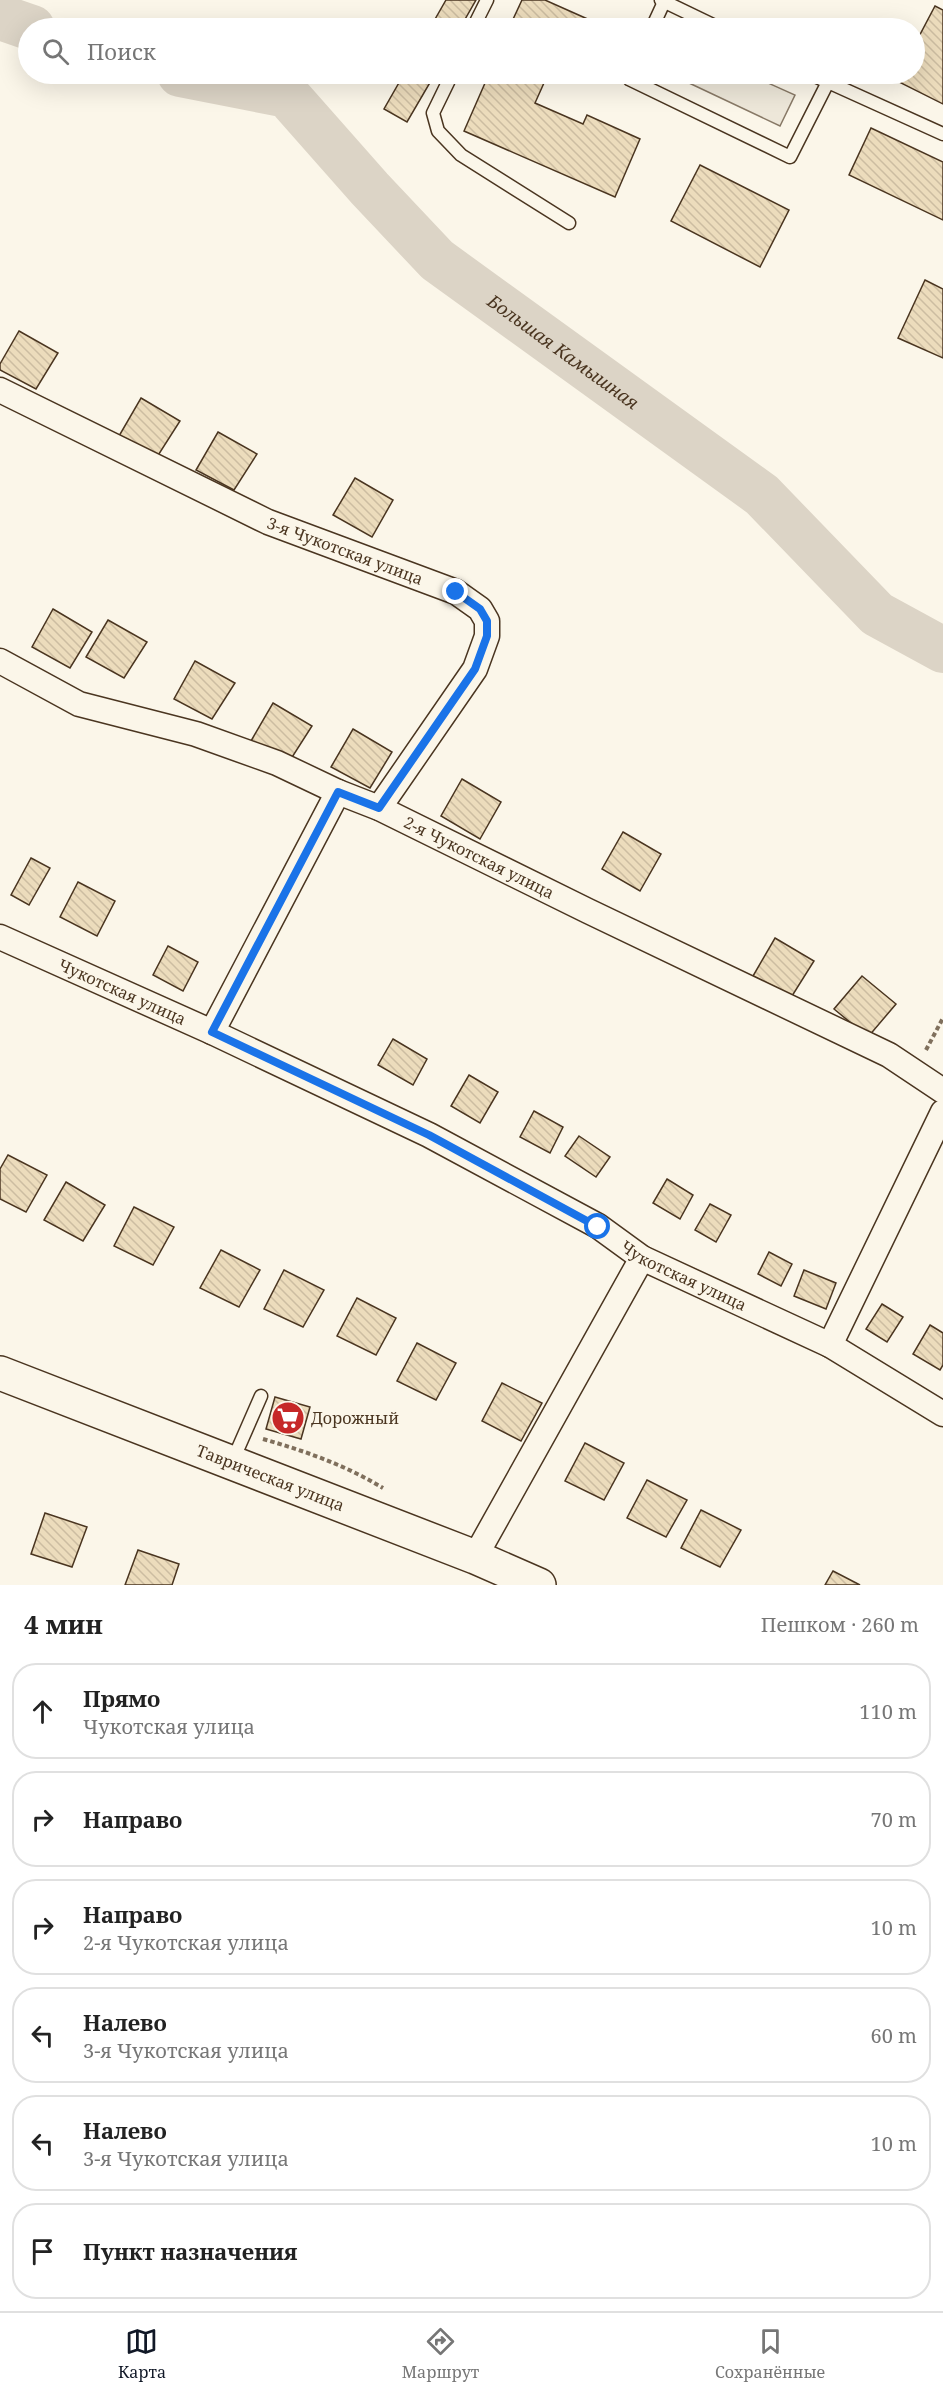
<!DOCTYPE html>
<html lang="ru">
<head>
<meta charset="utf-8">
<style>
  body { margin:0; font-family:"Noto Serif",serif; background:#f6f6f6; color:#222 }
  .stop { position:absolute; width:18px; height:18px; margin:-14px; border:4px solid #1a73e8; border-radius:50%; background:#fff }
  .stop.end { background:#1a73e8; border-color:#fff; box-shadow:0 2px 6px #0008 }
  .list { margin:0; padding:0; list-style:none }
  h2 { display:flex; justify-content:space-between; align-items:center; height:78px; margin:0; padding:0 24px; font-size:26px }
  h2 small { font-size:20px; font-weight:400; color:#767676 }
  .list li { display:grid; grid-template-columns:39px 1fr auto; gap:18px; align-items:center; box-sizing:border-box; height:96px; margin:0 12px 12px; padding:0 12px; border:2px solid #e0e0e0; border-radius:24px }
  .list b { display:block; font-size:22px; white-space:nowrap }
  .list p { margin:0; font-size:20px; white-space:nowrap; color:#767676 }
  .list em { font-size:20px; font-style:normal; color:#767676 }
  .icon { flex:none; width:33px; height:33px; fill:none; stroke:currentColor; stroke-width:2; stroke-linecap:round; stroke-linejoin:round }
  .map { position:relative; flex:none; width:943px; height:1585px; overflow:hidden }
  .search { position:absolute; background:#fff; box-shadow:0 6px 24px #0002; left:18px; right:18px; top:18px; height:66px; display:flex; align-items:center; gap:15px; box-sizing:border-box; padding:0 21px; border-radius:33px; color:#767676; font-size:22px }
  .sheet { height:726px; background:#fff }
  nav { display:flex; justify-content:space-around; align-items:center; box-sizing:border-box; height:84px; border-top:2px solid #e0e0e0; background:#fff; font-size:16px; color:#767676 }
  nav a { display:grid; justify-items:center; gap:3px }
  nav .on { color:#111827 }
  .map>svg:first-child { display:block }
  .parking { fill:#ede7d9; stroke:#887966; stroke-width:1.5 }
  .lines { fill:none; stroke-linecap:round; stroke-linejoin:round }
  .river { stroke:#dcd4c6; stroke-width:46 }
  .building { fill:url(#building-back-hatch); stroke:#4a3520; stroke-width:1.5 }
  .service-casing { stroke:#4a3520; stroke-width:15 }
  .minor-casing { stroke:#4a3520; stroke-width:27 }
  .primary-casing { stroke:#4a3520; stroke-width:36 }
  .path { stroke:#7f6f5c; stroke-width:4; stroke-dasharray:4.5 3; stroke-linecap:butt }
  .service { stroke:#fbf6e9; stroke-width:12 }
  .minor { stroke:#fbf6e9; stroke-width:24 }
  .primary { stroke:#fbf6e9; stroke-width:33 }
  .route { stroke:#1a73e8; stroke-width:8 }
  .labels { text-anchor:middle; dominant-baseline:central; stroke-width:4.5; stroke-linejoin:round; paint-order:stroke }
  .street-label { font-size:16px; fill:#4a3520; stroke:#fbf6e9 }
  .poi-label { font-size:16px; fill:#4a3520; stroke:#fbf6e9; text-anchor:start }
  .water-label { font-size:18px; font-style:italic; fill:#4a3520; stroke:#fbf6e9 }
</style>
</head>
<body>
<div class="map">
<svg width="943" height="1585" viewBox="0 0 943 1585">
  <defs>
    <pattern id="building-back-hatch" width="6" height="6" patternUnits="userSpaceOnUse" patternTransform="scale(1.5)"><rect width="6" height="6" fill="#ecdcbc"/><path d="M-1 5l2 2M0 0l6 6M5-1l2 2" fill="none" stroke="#ccbda1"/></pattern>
  </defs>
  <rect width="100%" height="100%" fill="#fbf6e9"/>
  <polygon class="parking" points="670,74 748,74 795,95 780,126"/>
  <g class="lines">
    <g class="river">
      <polyline points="0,17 32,28"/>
      <path id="s1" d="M 180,74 L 287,95 L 370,189 L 437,260 L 762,495 L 877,614 L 943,650"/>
    </g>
  </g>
  <g class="building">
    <polygon points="446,0 476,0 460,28 430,28"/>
    <polygon points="522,0 545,0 592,21 589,28 509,28"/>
    <polygon points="935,6 943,10 943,104 897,81 900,74 914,74 914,46"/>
    <polygon points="404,74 435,74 407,122 384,109"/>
    <polygon points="489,74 548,74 535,103 583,124 587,115 640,139 615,197 464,131"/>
    <polygon points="871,128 943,162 943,220 849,175"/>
    <polygon points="700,165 789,210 760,267 671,221"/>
    <polygon points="925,280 943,289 943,358 898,338"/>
    <polygon points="19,331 58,353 36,389 0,370 0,364"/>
    <polygon points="141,398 180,421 157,457 119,436"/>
    <polygon points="218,432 257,454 234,490 196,470"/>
    <polygon points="355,478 393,500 372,537 333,515"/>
    <polygon points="53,609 92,632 70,668 32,647"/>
    <polygon points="108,620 147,642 124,678 86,657"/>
    <polygon points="195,661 235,683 212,719 174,699"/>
    <polygon points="273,703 312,726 289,762 251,741"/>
    <polygon points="353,729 392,752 370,788 331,767"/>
    <polygon points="462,779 501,802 480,839 441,816"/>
    <polygon points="623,832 661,854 640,891 602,869"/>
    <polygon points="31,858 50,868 29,905 11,895"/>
    <polygon points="78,882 115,901 97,936 60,917"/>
    <polygon points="775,938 814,961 792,996 753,976"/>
    <polygon points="168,946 198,962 183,991 153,975"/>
    <polygon points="862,976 896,1004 868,1037 834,1009"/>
    <polygon points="393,1039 427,1059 413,1085 378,1065"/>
    <polygon points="469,1075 498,1092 480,1123 451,1106"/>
    <polygon points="534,1111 563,1127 550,1153 520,1137"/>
    <polygon points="579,1136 610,1157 596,1177 565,1156"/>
    <polygon points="8,1155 47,1175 26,1212 0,1199 0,1169"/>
    <polygon points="667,1179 693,1195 680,1219 653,1203"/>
    <polygon points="66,1182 105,1205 83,1241 44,1220"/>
    <polygon points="710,1204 731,1215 716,1242 695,1230"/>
    <polygon points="134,1207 174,1227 153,1265 114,1246"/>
    <polygon points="221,1250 260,1270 239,1307 200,1288"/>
    <polygon points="769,1252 792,1264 781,1286 758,1274"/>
    <polygon points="284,1270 324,1290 303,1327 264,1309"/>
    <polygon points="804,1270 836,1283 826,1309 794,1296"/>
    <polygon points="357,1298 396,1318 376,1355 337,1336"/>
    <polygon points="882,1304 903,1317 887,1342 866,1329"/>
    <polygon points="930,1325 943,1333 943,1365 940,1370 913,1354"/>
    <polygon points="417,1343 456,1363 436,1400 397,1381"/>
    <polygon points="502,1383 542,1403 521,1441 482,1421"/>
    <polygon points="275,1397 310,1407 301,1439 266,1429"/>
    <polygon points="585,1443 624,1463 604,1500 565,1481"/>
    <polygon points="647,1480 687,1500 666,1537 627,1518"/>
    <polygon points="701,1510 741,1530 720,1567 681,1548"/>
    <polygon points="45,1513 87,1527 72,1567 31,1554"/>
    <polygon points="138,1550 179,1564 172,1585 125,1585"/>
    <polygon points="833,1571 860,1585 825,1585"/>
  </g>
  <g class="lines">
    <g class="service-casing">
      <g id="service">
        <polyline points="661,0 719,28"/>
        <polyline points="473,28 487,0"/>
        <polyline points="652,28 664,2"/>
        <polyline points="452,74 433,113 438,131 461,155 569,223"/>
        <polyline points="632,74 629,79 790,157 828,82 810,74"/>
        <polyline points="828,82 943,134"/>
        <polyline points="233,1460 261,1396"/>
      </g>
    </g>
    <g class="minor-casing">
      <g id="minor">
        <path id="s2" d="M 0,390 L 268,522 L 456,592 L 480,609 L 487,621 L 487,636 L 475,669 L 379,808"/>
        <path id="s3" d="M 0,661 L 79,704 L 196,734 L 277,763 L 338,792 L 379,808 L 588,911 L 889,1055 L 943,1091"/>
        <path id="s4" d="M 0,937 L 212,1032 L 429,1135 L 598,1226 L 642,1258 L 830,1345 L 943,1414"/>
        <polyline points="212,1032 338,792"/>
        <polyline points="830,1345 943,1112"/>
        <polyline points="475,1557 642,1258"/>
      </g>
    </g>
    <g class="primary-casing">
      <g id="primary">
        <path id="s5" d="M 0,1373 L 475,1557 L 539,1585"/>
      </g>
    </g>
    <g class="path">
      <polyline points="926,1050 943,1018"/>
      <path d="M 263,1439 C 305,1451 345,1465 383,1488"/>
    </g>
    <use href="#service" class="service"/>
    <use href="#minor" class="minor"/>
    <use href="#primary" class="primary"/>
  </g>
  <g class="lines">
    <polyline class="route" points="456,592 480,609 487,621 487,636 475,669 379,808 338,792 212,1032 429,1135 598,1227"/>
  </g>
  <defs>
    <g id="supermarket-disc" transform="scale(1.725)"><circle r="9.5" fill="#c62828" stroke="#fbf6e9"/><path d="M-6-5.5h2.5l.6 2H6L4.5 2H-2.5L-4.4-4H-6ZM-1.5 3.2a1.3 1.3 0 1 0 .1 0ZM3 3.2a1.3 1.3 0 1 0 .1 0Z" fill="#fff"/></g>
  </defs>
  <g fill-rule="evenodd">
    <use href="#supermarket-disc" x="288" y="1418"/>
  </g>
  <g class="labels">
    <g class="street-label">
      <text stroke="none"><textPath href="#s2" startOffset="381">3-я Чукотская улица</textPath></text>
      <text stroke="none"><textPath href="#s3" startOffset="520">2-я Чукотская улица</textPath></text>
      <text stroke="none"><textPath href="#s4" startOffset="134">Чукотская улица</textPath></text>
      <text stroke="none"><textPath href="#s4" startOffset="764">Чукотская улица</textPath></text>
      <text stroke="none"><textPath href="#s5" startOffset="290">Таврическая улица</textPath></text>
    </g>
    <g class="poi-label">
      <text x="311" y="1418">Дорожный</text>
    </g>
    <g class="water-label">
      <text stroke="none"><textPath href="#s1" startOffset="488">Большая Камышная</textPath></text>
    </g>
  </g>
</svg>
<div class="stop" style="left:598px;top:1227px"></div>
<div class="stop end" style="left:456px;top:592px"></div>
<div class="search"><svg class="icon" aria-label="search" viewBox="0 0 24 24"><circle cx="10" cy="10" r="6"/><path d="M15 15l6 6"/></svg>Поиск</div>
</div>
<section class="sheet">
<h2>4 мин<small>Пешком · 260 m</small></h2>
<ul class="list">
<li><svg class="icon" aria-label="ahead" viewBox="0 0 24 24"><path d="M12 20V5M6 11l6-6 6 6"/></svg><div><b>Прямо</b><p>Чукотская улица</p></div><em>110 m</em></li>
<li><svg class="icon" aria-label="right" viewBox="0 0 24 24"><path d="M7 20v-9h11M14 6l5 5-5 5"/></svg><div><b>Направо</b></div><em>70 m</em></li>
<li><svg class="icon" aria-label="right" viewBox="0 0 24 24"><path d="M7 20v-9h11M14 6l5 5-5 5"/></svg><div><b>Направо</b><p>2-я Чукотская улица</p></div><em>10 m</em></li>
<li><svg class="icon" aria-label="left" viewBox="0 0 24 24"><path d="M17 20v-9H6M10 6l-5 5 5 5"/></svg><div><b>Налево</b><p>3-я Чукотская улица</p></div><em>60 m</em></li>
<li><svg class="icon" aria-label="left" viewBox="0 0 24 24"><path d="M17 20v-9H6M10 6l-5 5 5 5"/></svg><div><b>Налево</b><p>3-я Чукотская улица</p></div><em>10 m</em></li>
<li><svg class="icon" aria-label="arrive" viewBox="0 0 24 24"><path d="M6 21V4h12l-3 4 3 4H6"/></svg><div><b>Пункт назначения</b></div></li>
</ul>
</section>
<nav>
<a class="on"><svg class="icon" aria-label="map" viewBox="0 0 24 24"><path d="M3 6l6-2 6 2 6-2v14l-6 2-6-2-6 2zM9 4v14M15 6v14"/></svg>Карта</a>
<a><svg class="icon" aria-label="directions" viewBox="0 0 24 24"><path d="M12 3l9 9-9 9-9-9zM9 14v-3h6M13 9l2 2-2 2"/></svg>Маршрут</a>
<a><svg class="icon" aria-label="saved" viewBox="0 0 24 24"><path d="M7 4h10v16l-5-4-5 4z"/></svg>Сохранённые</a>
</nav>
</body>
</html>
